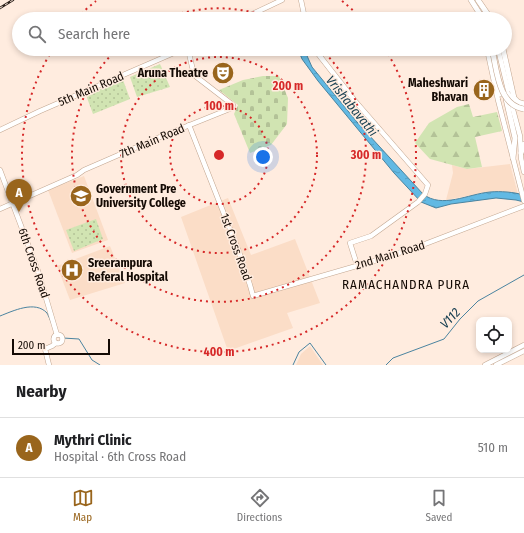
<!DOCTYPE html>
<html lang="en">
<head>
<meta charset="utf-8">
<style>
  body { margin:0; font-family:"Fira Sans Condensed",sans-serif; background:#f2f2f2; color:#202124 }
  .controls { position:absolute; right:12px; bottom:12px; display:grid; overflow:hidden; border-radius:8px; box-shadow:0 2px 6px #0003 }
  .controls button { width:36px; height:36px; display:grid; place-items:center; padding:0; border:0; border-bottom:1px solid #e0e0e0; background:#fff; color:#202124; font:20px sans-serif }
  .scale { position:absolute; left:12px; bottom:10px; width:98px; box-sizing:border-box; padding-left:4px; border:2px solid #140a04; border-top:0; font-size:11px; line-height:14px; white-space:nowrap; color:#140a04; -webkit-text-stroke:3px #ffecdf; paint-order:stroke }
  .you { position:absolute; left:263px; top:157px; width:14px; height:14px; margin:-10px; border:3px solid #fff; border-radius:50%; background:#1a73e8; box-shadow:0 0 0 6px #1a73e833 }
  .badge { display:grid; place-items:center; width:26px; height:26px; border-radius:50%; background:#99651c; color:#fff; font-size:13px; font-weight:700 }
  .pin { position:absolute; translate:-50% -33px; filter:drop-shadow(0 1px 2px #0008) }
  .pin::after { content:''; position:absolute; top:21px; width:14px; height:12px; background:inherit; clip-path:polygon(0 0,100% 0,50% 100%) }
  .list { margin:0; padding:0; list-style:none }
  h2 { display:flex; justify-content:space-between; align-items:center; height:52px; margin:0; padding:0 16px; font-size:17px }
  h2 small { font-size:13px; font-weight:400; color:#757577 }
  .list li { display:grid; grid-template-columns:26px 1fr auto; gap:12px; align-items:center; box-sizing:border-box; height:60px; padding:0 16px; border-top:1px solid #e0e0e0 }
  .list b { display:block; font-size:15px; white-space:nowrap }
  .list p { margin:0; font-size:13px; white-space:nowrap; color:#757577 }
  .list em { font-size:13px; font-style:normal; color:#757577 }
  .icon { flex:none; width:22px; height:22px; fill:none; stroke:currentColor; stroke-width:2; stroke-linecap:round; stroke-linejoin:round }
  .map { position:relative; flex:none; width:524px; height:365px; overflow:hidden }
  .search { position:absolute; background:#fff; box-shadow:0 2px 6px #0003; left:12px; right:12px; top:12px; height:44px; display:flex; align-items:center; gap:10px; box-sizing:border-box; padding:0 14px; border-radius:22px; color:#757577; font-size:15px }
  .sheet { height:112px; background:#fff }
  nav { display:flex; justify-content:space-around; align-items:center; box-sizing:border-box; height:56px; border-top:1px solid #e0e0e0; background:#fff; font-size:11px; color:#757577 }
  nav a { display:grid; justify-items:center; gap:2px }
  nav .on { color:#99651c }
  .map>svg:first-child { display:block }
  .built { fill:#fbddc7 }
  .forest { fill:url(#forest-firs) }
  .cemetery { fill:url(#cemetery-stones) }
  .park { fill:url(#park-dots) }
  .water { fill:url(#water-ripples); stroke:#4b84a0 }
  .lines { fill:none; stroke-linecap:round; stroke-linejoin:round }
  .stream { stroke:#4b84a0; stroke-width:1 }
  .secondary-casing { stroke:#c2a690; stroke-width:5.5 }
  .primary-casing { stroke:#c2a690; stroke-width:6 }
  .secondary { stroke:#fff; stroke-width:4.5 }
  .primary { stroke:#fff; stroke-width:5 }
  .rail-casing { stroke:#2d221c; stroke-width:2.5 }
  .rail { stroke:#ffecdf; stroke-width:1; stroke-dasharray:3; stroke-linecap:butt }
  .primary-bridge-casing { stroke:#c2a690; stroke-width:6; stroke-linecap:butt }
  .primary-bridge { stroke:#fff; stroke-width:5 }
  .ring { fill:none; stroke:#d62828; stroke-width:2; stroke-dasharray:2 4 }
  .labels { text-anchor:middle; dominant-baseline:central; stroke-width:3; stroke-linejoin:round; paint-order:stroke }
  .poi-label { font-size:12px; font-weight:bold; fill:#140a04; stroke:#ffecdf; text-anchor:end }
  .street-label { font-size:12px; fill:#140a04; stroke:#ffecdf }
  .water-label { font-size:13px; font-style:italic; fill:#194052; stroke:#ffecdf }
  .neighbourhood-label { font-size:13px; letter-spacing:1px; fill:#140a04; stroke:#ffecdf }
  .centre { fill:#d62828; stroke:#ffecdf; stroke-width:2 }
  .ring-label { font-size:12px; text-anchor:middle; font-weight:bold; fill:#d62828; stroke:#ffecdf; stroke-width:3; stroke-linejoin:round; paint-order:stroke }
</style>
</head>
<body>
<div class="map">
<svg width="524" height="365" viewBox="0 0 524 365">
  <defs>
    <pattern id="forest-firs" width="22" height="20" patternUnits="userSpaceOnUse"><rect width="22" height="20" fill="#d1e4b2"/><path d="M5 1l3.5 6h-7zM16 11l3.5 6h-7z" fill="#b3c297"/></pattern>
    <pattern id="cemetery-stones" width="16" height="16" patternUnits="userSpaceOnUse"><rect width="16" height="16" fill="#d1e4b2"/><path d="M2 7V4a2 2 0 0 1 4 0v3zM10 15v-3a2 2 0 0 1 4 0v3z" fill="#b3c297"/></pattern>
    <pattern id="park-dots" width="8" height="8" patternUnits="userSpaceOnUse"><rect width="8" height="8" fill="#d1e4b2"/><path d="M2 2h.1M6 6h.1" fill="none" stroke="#b3c297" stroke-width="1.8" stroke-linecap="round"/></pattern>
    <pattern id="water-ripples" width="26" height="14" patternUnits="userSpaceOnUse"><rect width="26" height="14" fill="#62b9e3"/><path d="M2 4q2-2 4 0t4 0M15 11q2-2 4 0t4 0" fill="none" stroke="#549ec1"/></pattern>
  </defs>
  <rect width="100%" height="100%" fill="#ffecdf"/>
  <g class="built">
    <polygon points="510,164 518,194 489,192 446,200 453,173 452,165 467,169"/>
    <polygon points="84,176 108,240 72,253 48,190"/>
    <polygon points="228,198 251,255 295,239 320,303 287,313 293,328 228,351 181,217"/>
    <polygon points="110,246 125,283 70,300 57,266"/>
    <polygon points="310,346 323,365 296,365 301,354"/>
  </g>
  <polygon class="forest" points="469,104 473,117 497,112 502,131 475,137 482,167 467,169 430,159 415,143 429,123 457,107"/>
  <polygon class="cemetery" points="263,76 279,76 288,98 287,124 271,145 250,153 234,114 238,105 219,90 243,80"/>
  <g class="park">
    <polygon points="160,64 170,87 137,97 130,77"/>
    <polygon points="123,80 130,99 93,114 86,95"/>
    <polygon points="96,219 103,239 74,251 66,230"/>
  </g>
  <path class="water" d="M 298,49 L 304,49 L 312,67 L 357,122 L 423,194 C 442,209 468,194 490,192 C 501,191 513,192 524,195 L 524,202 L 516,200 L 496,198 L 451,204 L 436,208 L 421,202 L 394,173 L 318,81 L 302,59 Z"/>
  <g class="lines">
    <g class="stream">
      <path d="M 0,316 C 13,311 35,300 47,313 C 48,315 50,319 51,322"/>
      <polyline points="63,338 79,339 92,360 100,365"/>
      <polyline points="293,365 299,352 310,343 326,365"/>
      <polyline points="386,365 393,358 444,339 460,319 478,301 524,275"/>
    </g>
    <g class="secondary-casing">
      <g id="secondary">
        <polyline points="301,0 305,19"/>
        <polyline points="242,19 282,0"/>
        <polyline points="317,49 319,55 355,101 428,185 425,194 418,202 371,236 350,243 357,265"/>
        <polyline points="487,49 498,100 524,201"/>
        <polyline points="498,49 508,90"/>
        <polyline points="511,102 520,136 521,158 524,172"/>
        <polyline points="189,125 239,252 250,285 253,296 384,258 425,244 524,206"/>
        <polyline points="0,130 40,111 183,49"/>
        <polyline points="0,170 38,271 57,335"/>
        <polyline points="0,209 77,175 84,170 160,137 232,108 233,105 194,75 188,49"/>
        <circle cx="58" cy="339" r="4.5"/>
        <polyline points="49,365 45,349 52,346 56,343"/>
        <polyline points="485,365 524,345"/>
        <polyline points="496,365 524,351"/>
      </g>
    </g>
    <g class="primary-casing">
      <g id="primary">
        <polyline points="471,0 483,19"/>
        <polyline points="478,0 491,19"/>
        <polyline points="503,49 514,98 518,102 524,104"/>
        <polyline points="495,86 499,94 508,94"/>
        <polyline points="521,153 524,144"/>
        <polyline points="513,158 515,138 506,99 510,96 515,100"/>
      </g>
    </g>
    <use href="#secondary" class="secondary"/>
    <use href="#primary" class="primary"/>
    <g class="rail-casing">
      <polyline id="rail" points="0,8 13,0"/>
    </g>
    <use href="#rail" class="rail"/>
    <g class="primary-bridge-casing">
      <path id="primary-bridge" d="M 492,49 C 497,70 498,105 524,109"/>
    </g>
    <use href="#primary-bridge" class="primary-bridge"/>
  </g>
  <g class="ring">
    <circle cx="219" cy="155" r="49"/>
    <circle cx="219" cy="155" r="98"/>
    <path d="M164 19A147 147 0 0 1 274 19M321 49A147 147 0 1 1 117 49"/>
    <path d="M77 18A197 197 0 0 1 96 1M342 1A197 197 0 0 1 361 18M385 49A197 197 0 1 1 53 49"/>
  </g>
  <defs>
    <g id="theatre-disc" transform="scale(1.15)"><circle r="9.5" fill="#99651c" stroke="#ffecdf"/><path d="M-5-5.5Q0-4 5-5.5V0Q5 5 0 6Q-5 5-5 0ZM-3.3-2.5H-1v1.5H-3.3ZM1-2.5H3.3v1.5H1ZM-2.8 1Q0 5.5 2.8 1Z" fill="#fff"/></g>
    <g id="building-disc" transform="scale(1.15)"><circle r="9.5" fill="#99651c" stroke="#ffecdf"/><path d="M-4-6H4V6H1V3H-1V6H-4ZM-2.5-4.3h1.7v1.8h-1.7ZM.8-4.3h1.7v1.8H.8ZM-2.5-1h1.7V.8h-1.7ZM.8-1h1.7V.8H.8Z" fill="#fff"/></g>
    <g id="university-disc" transform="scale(1.15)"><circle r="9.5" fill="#99651c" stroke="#ffecdf"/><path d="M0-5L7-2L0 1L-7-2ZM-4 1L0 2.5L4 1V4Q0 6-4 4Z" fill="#fff"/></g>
    <g id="hospital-disc" transform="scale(1.15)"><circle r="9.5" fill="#99651c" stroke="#ffecdf"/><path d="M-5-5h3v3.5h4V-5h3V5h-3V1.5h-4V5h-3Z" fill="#fff"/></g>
  </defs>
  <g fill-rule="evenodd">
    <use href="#theatre-disc" x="223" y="73"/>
    <use href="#building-disc" x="484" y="90"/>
    <use href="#university-disc" x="81" y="196"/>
    <use href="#hospital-disc" x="72" y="270"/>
  </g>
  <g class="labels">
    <g class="poi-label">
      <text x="208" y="73">Aruna Theatre</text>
      <text x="468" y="83">Maheshwari<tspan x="468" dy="14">Bhavan</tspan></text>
      <text x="96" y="189" text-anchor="start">Government Pre<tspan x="96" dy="14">University College</tspan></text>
      <text x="88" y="263" text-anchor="start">Sreerampura<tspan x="88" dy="14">Referal Hospital</tspan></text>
    </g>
    <g class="street-label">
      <text transform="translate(91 89) rotate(-23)">5th Main Road</text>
      <text transform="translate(152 141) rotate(-23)">7th Main Road</text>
      <text transform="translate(236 247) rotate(70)">1st Cross Road</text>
      <text transform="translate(390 255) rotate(-17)">2nd Main Road</text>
      <text transform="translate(34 263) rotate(71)">6th Cross Road</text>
    </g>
    <g class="water-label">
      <text transform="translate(352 106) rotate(51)">Vrishabavathi</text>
      <text transform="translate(450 318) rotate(-47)">V112</text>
    </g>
    <g class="neighbourhood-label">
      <text x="406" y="284">RAMACHANDRA PURA</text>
    </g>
  </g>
  <circle cx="219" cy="155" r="6" class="centre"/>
  <g class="ring-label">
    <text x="288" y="90">200 m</text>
    <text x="219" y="110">100 m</text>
    <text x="366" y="159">300 m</text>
    <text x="219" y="356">400 m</text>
  </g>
</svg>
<div class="controls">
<button><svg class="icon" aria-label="locate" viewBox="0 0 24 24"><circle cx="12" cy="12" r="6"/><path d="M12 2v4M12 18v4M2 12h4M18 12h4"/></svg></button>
</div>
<div class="scale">200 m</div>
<div class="you"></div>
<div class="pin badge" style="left:19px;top:212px">A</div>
<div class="search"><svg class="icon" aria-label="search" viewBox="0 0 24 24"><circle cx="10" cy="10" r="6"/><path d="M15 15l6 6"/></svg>Search here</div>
</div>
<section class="sheet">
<h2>Nearby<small></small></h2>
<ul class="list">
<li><span class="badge">A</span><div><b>Mythri Clinic</b><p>Hospital · 6th Cross Road</p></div><em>510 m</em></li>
</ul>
</section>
<nav>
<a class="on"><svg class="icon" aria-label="map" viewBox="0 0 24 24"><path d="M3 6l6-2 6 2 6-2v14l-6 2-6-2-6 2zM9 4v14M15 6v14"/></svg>Map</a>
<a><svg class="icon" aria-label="directions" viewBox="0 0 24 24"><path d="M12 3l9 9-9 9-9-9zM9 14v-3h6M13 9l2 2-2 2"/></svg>Directions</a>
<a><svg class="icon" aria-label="saved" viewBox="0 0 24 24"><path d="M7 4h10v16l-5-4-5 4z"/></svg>Saved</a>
</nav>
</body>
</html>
